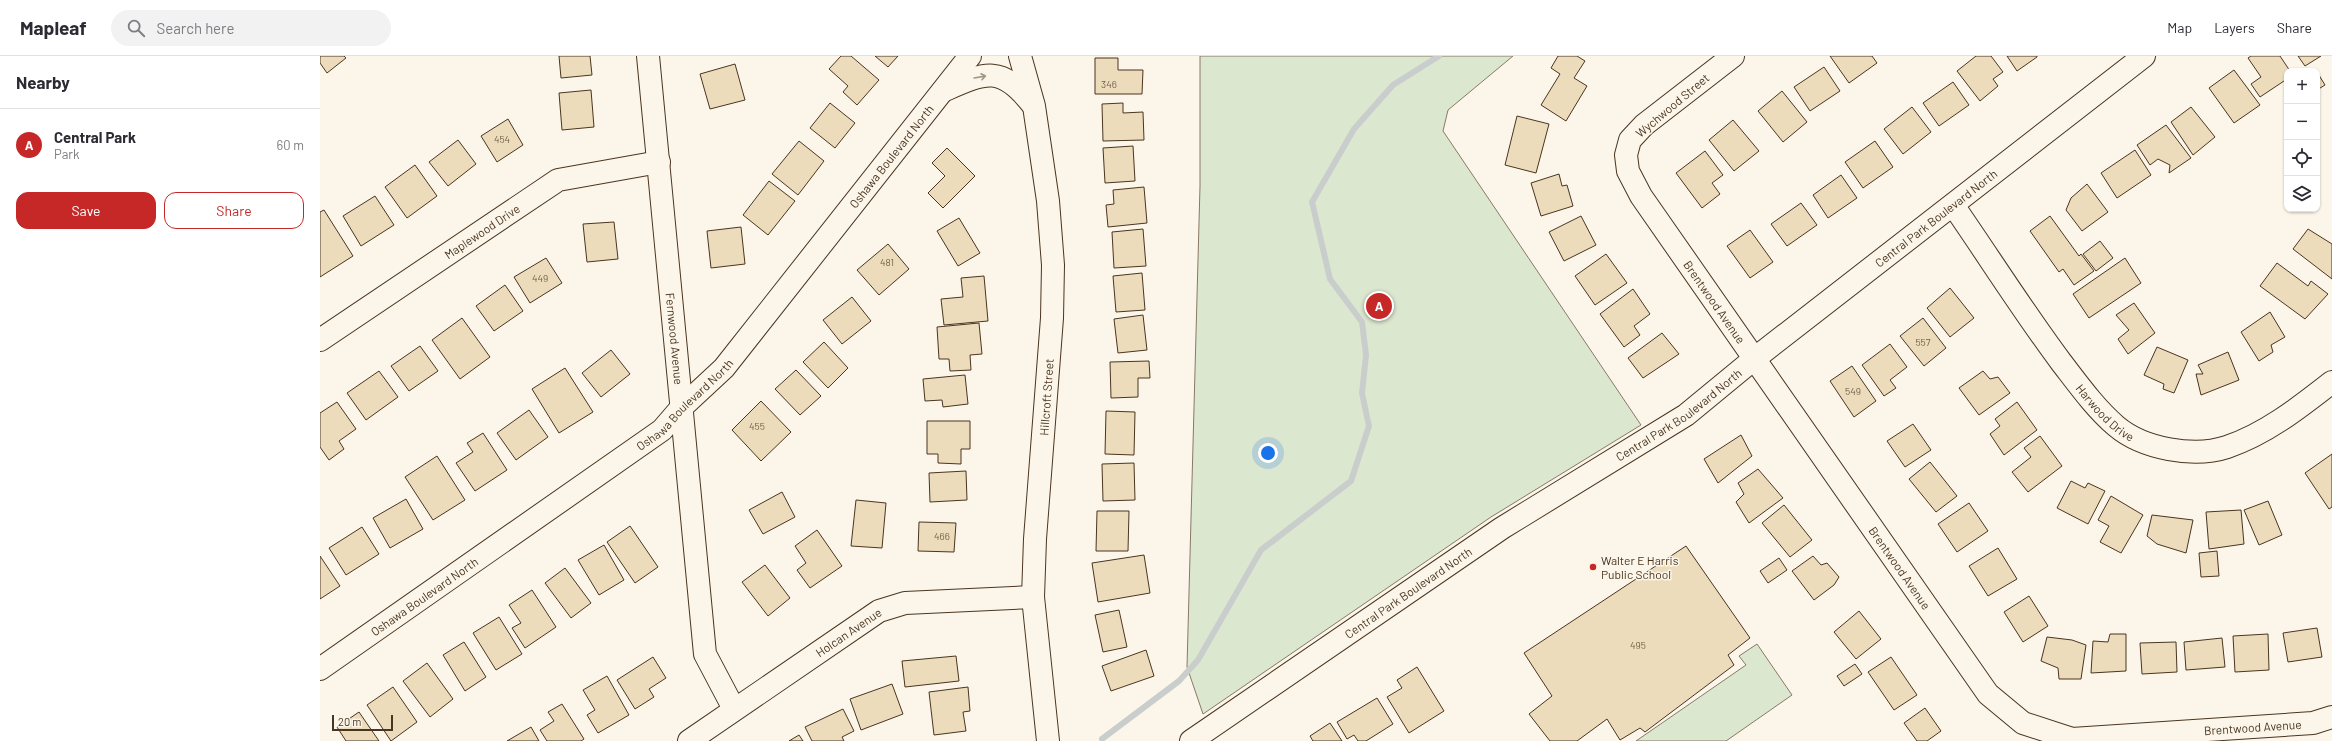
<!DOCTYPE html>
<html lang="en">
<head>
<meta charset="utf-8">
<style>
  body { margin:0; font-family:Barlow,sans-serif; background:#f2f2f3; color:#2b2b33 }
  .controls { position:absolute; right:12px; top:12px; display:grid; overflow:hidden; border-radius:8px; box-shadow:0 1px 3px #0004 }
  .controls button { width:36px; height:36px; display:grid; place-items:center; padding:0; border:0; border-bottom:1px solid #e1e1e2; background:#fff; color:#2b2b33; font:20px sans-serif }
  .scale { position:absolute; left:12px; bottom:10px; width:61px; box-sizing:border-box; padding-left:4px; border:2px solid #4a3520; border-top:0; font-size:11px; line-height:14px; white-space:nowrap; color:#4a3520; -webkit-text-stroke:3px #fbf6e9; paint-order:stroke }
  .you { position:absolute; left:948px; top:397px; width:14px; height:14px; margin:-10px; border:3px solid #fff; border-radius:50%; background:#1a73e8; box-shadow:0 0 0 6px #1a73e833 }
  .badge { display:grid; place-items:center; width:26px; height:26px; border-radius:50%; background:#c62828; color:#fff; font-size:13px; font-weight:700 }
  .pin { position:absolute; translate:-50% -50%; border:2px solid #fff; box-shadow:0 1px 4px #0006 }
  .list { margin:0; padding:0; list-style:none }
  h2 { display:flex; justify-content:space-between; align-items:center; height:52px; margin:0; padding:0 16px; font-size:17px }
  h2 small { font-size:13px; font-weight:400; color:#7c7c81 }
  .list li { display:grid; grid-template-columns:26px 1fr auto; gap:12px; align-items:center; box-sizing:border-box; height:72px; padding:0 16px; border-top:1px solid #e1e1e2 }
  .list b { display:block; font-size:15px; white-space:nowrap }
  .list p { margin:0; font-size:13px; white-space:nowrap; color:#7c7c81 }
  .list em { font-size:13px; font-style:normal; color:#7c7c81 }
  .actions { display:flex; gap:8px; padding:12px 16px }
  .actions a { flex:1; padding:9px 0; border:1px solid #c62828; border-radius:12px; text-align:center; font-size:14px; color:#c62828 }
  .actions .main { background:#c62828; color:#fff }
  .icon { flex:none; width:22px; height:22px; fill:none; stroke:currentColor; stroke-width:2; stroke-linecap:round; stroke-linejoin:round }
  .map { position:relative; flex:none; width:2012px; height:685px; overflow:hidden }
  header { display:flex; align-items:center; gap:24px; box-sizing:border-box; height:56px; padding:0 20px; background:#fff; border-bottom:1px solid #e1e1e2 }
  header strong { font-size:19px }
  nav { display:flex; gap:22px; margin-inline-start:auto; font-size:14px }
  .search { width:280px; height:36px; background:#f2f2f3; display:flex; align-items:center; gap:10px; box-sizing:border-box; padding:0 14px; border-radius:22px; color:#7c7c81; font-size:15px }
  main { display:flex }
  aside { flex:1; background:#fff }
  .map>svg:first-child { display:block }
  .green { fill:#dce7d0; stroke:#887966 }
  .lines { fill:none; stroke-linecap:round; stroke-linejoin:round }
  .stream { stroke:#c9cecd; stroke-width:6 }
  .building { fill:#ecdcbc; stroke:#4a3520 }
  .minor-casing { stroke:#4a3520; stroke-width:24 }
  .minor { stroke:#fbf6e9; stroke-width:22 }
  .oneway { stroke:#a29684 }
  .poi-dot { fill:#c62828; stroke:#fbf6e9; stroke-width:1.5 }
  .labels { text-anchor:middle; dominant-baseline:central; stroke-width:3; stroke-linejoin:round; paint-order:stroke }
  .number-label { font-size:10px; fill:#725f47 }
  .street-label { font-size:12px; fill:#4a3520; stroke:#fbf6e9 }
  .poi-label { font-size:12px; fill:#4a3520; stroke:#fbf6e9; text-anchor:start }
</style>
</head>
<body>
<header>
<strong>Mapleaf</strong>
<div class="search"><svg class="icon" aria-label="search" viewBox="0 0 24 24"><circle cx="10" cy="10" r="6"/><path d="M15 15l6 6"/></svg>Search here</div>
<nav><a>Map</a><a>Layers</a><a>Share</a></nav>
</header>
<main>
<aside>
<h2>Nearby<small></small></h2>
<ul class="list">
<li><span class="badge">A</span><div><b>Central Park</b><p>Park</p></div><em>60 m</em></li>
</ul>
<div class="actions"><a class="main">Save</a><a>Share</a></div>
</aside>
<div class="map">
<svg width="2012" height="685" viewBox="0 0 2012 685">
  <rect width="100%" height="100%" fill="#fbf6e9"/>
  <g class="green">
    <polygon points="880,0 1193,0 1128,54 1123,75 1321,369 1171,461 883,658 867,611 880,130"/>
    <polygon points="1437,588 1472,639 1406,685 1316,685 1426,609 1419,600"/>
  </g>
  <g class="lines">
    <polyline class="stream" points="782,683 859,625 878,604 941,494 1031,425 1049,370 1042,337 1046,299 1042,266 1010,223 992,146 1034,73 1073,29 1119,0"/>
  </g>
  <g class="building">
    <polygon points="0,0 24,0 26,2 7,17 0,7"/>
    <polygon points="239,0 270,0 272,19 241,22"/>
    <polygon points="521,0 531,0 559,24 537,49 523,36 528,30 509,13"/>
    <polygon points="555,0 578,0 568,11"/>
    <polygon points="1238,0 1257,0 1265,5 1254,22 1267,30 1246,65 1221,49 1240,18 1231,12"/>
    <polygon points="1510,0 1552,0 1557,7 1529,27"/>
    <polygon points="1656,0 1671,0 1683,16 1673,23 1678,30 1660,45 1637,15"/>
    <polygon points="1687,0 1717,0 1717,1 1697,15"/>
    <polygon points="1931,0 1960,0 1970,15 1967,15 1967,23 1940,41 1931,28 1941,21 1928,2"/>
    <polygon points="1978,0 2001,0 1985,10"/>
    <polygon points="775,2 798,2 798,14 823,14 822,38 775,38"/>
    <polygon points="415,8 425,44 390,53 380,18"/>
    <polygon points="1504,11 1520,35 1490,55 1474,31"/>
    <polygon points="1914,14 1940,49 1914,67 1889,32"/>
    <polygon points="1997,16 2005,29 1997,34"/>
    <polygon points="1633,26 1649,49 1619,70 1603,47"/>
    <polygon points="271,34 274,71 242,74 239,37"/>
    <polygon points="1462,35 1487,66 1463,86 1438,55"/>
    <polygon points="510,47 535,67 515,92 490,72"/>
    <polygon points="803,47 803,57 823,56 824,84 783,85 782,48"/>
    <polygon points="1592,51 1611,76 1583,98 1564,73"/>
    <polygon points="1871,51 1895,81 1873,99 1851,66"/>
    <polygon points="1197,60 1229,68 1216,117 1185,109"/>
    <polygon points="188,63 203,89 177,106 161,80"/>
    <polygon points="1413,64 1439,95 1414,115 1389,84"/>
    <polygon points="1846,69 1871,102 1849,117 1850,109 1838,103 1830,109 1817,89"/>
    <polygon points="138,84 156,108 128,130 109,106"/>
    <polygon points="479,85 504,105 478,139 452,118"/>
    <polygon points="1555,85 1573,111 1543,132 1525,106"/>
    <polygon points="813,90 815,125 785,127 783,92"/>
    <polygon points="627,92 655,120 623,152 608,137 625,120 612,107"/>
    <polygon points="1815,94 1831,119 1797,142 1781,117"/>
    <polygon points="1385,95 1403,119 1392,127 1400,138 1382,152 1356,117"/>
    <polygon points="95,109 117,140 87,162 65,131"/>
    <polygon points="1239,118 1242,130 1247,129 1253,150 1221,160 1211,127"/>
    <polygon points="1521,119 1537,142 1508,162 1493,139"/>
    <polygon points="449,125 475,145 448,179 423,159"/>
    <polygon points="1767,128 1788,156 1762,175 1746,154 1751,142"/>
    <polygon points="824,131 827,167 788,171 786,149 794,148 793,134"/>
    <polygon points="55,140 74,169 41,190 23,160"/>
    <polygon points="1481,147 1497,169 1467,190 1451,168"/>
    <polygon points="4,154 33,200 0,221 0,156"/>
    <polygon points="1261,160 1276,189 1244,205 1229,176"/>
    <polygon points="1730,160 1759,200 1761,198 1774,215 1754,229 1743,213 1739,216 1710,175"/>
    <polygon points="639,162 660,197 638,210 617,175"/>
    <polygon points="294,166 298,203 267,206 263,168"/>
    <polygon points="421,171 425,208 391,212 387,175"/>
    <polygon points="823,173 826,210 794,212 792,176"/>
    <polygon points="1988,173 2012,188 2012,223 1973,193"/>
    <polygon points="1430,174 1453,206 1430,222 1407,190"/>
    <polygon points="1780,185 1793,202 1776,215 1763,198"/>
    <polygon points="568,188 589,213 559,239 537,214"/>
    <polygon points="1286,198 1307,227 1275,249 1255,220"/>
    <polygon points="226,202 242,227 210,247 194,221"/>
    <polygon points="1805,202 1821,227 1769,262 1753,238"/>
    <polygon points="1957,207 1988,230 1991,225 2008,238 1985,263 1940,230"/>
    <polygon points="822,217 825,254 796,256 793,220"/>
    <polygon points="664,220 668,265 624,269 621,243 643,241 641,222"/>
    <polygon points="185,229 203,255 174,275 156,250"/>
    <polygon points="1630,232 1654,262 1630,281 1607,252"/>
    <polygon points="1313,233 1330,258 1314,270 1320,279 1304,291 1280,258"/>
    <polygon points="532,241 551,265 522,288 503,264"/>
    <polygon points="1814,247 1835,277 1808,298 1798,283 1809,274 1796,259"/>
    <polygon points="1950,256 1965,281 1951,289 1953,296 1939,305 1921,276"/>
    <polygon points="823,259 827,294 798,297 794,263"/>
    <polygon points="142,262 170,301 140,323 112,284"/>
    <polygon points="1603,262 1626,292 1604,310 1580,280"/>
    <polygon points="659,267 662,298 650,299 651,314 630,315 629,303 619,303 617,271"/>
    <polygon points="1342,277 1359,298 1323,322 1308,302"/>
    <polygon points="504,286 528,312 508,332 483,306"/>
    <polygon points="1570,288 1587,311 1570,324 1576,332 1564,340 1542,309"/>
    <polygon points="100,290 118,315 89,335 71,310"/>
    <polygon points="1837,291 1868,304 1854,337 1843,333 1844,328 1824,319"/>
    <polygon points="291,294 310,318 281,341 262,317"/>
    <polygon points="1908,296 1919,324 1881,339 1876,318 1883,318 1878,309"/>
    <polygon points="829,305 830,322 818,322 818,341 791,342 790,306"/>
    <polygon points="1532,310 1556,345 1534,361 1510,325"/>
    <polygon points="245,312 273,356 239,377 212,333"/>
    <polygon points="476,314 501,340 480,359 455,333"/>
    <polygon points="59,315 78,341 46,364 27,337"/>
    <polygon points="1663,315 1670,323 1678,321 1690,337 1659,359 1639,332"/>
    <polygon points="645,319 648,348 623,351 622,344 605,345 603,323"/>
    <polygon points="441,345 471,376 441,405 412,374"/>
    <polygon points="17,346 36,373 19,385 24,393 9,404 0,391 0,357"/>
    <polygon points="1697,346 1717,374 1684,399 1670,378 1680,370 1675,363"/>
    <polygon points="209,354 228,381 196,404 177,377"/>
    <polygon points="786,355 815,356 814,399 785,398"/>
    <polygon points="607,365 650,365 650,393 641,393 641,408 618,407 618,398 607,398"/>
    <polygon points="1593,368 1611,394 1585,411 1567,385"/>
    <polygon points="163,377 187,414 155,435 136,407 153,396 147,387"/>
    <polygon points="1421,379 1432,400 1398,427 1384,403"/>
    <polygon points="1720,380 1742,410 1708,436 1692,416 1711,401 1704,392"/>
    <polygon points="2012,398 2012,451 2009,453 1985,417"/>
    <polygon points="117,400 145,444 113,464 85,421"/>
    <polygon points="1610,406 1637,440 1616,456 1589,423"/>
    <polygon points="814,407 815,444 783,445 782,408"/>
    <polygon points="1438,413 1463,442 1429,467 1416,446 1424,438 1418,427"/>
    <polygon points="646,415 647,444 610,446 609,417"/>
    <polygon points="1751,425 1765,432 1768,427 1785,435 1768,468 1737,452"/>
    <polygon points="462,436 475,461 443,478 429,454"/>
    <polygon points="1791,440 1823,459 1801,497 1780,486 1789,470 1778,464"/>
    <polygon points="86,443 103,473 70,492 53,462"/>
    <polygon points="536,444 566,447 562,492 531,490"/>
    <polygon points="1948,445 1962,479 1939,489 1924,454"/>
    <polygon points="1649,447 1668,475 1637,496 1618,468"/>
    <polygon points="1464,449 1492,484 1470,501 1442,467"/>
    <polygon points="1921,454 1924,488 1889,493 1886,456"/>
    <polygon points="777,455 809,455 808,495 776,495"/>
    <polygon points="1832,459 1873,464 1866,497 1837,488 1827,480"/>
    <polygon points="599,466 636,467 634,496 598,495"/>
    <polygon points="310,470 338,511 315,527 287,486"/>
    <polygon points="42,471 59,498 26,519 9,492"/>
    <polygon points="497,474 522,510 490,532 477,514 486,507 475,490"/>
    <polygon points="284,489 304,524 279,539 258,504"/>
    <polygon points="1366,490 1430,582 1408,599 1414,609 1325,676 1320,672 1300,684 1287,663 1257,685 1230,685 1209,658 1232,640 1204,597"/>
    <polygon points="1678,492 1697,523 1668,540 1649,510"/>
    <polygon points="1897,495 1899,520 1881,521 1879,497"/>
    <polygon points="824,499 830,537 778,546 772,507"/>
    <polygon points="0,500 20,530 0,543"/>
    <polygon points="1493,500 1501,509 1507,507 1519,521 1514,529 1494,544 1472,515"/>
    <polygon points="1459,502 1467,514 1448,527 1440,515"/>
    <polygon points="445,509 470,542 448,560 422,526"/>
    <polygon points="245,512 271,547 251,562 225,527"/>
    <polygon points="212,534 236,571 205,592 192,572 201,567 189,549"/>
    <polygon points="1709,540 1728,570 1703,586 1684,556"/>
    <polygon points="799,554 807,591 783,596 775,559"/>
    <polygon points="1539,555 1561,583 1536,603 1514,576"/>
    <polygon points="179,561 202,598 176,614 153,577"/>
    <polygon points="1997,572 2002,601 1968,606 1963,577"/>
    <polygon points="1790,578 1806,578 1806,615 1771,617 1773,585 1788,586"/>
    <polygon points="1948,578 1949,614 1915,616 1913,580"/>
    <polygon points="1727,581 1752,584 1766,589 1761,623 1739,623 1738,612 1721,605"/>
    <polygon points="1902,582 1905,611 1866,614 1864,586"/>
    <polygon points="144,586 166,621 145,635 123,599"/>
    <polygon points="1856,586 1857,616 1822,618 1820,587"/>
    <polygon points="826,594 834,620 791,635 782,610"/>
    <polygon points="636,600 639,625 585,631 582,605"/>
    <polygon points="333,601 346,622 329,633 334,641 315,653 297,624"/>
    <polygon points="1571,601 1597,639 1574,654 1548,616"/>
    <polygon points="107,607 133,643 110,661 83,625"/>
    <polygon points="1535,608 1542,618 1524,630 1517,620"/>
    <polygon points="1097,611 1124,655 1089,677 1067,641 1082,632 1077,624"/>
    <polygon points="287,620 309,659 278,677 267,659 275,654 263,634"/>
    <polygon points="572,628 583,658 541,674 530,643"/>
    <polygon points="73,631 97,666 71,685 47,649"/>
    <polygon points="648,631 650,655 643,656 646,675 614,679 609,636"/>
    <polygon points="1057,642 1073,668 1046,685 1038,685 1034,679 1027,683 1017,666"/>
    <polygon points="242,648 264,683 261,685 227,685 220,674 234,665 228,656"/>
    <polygon points="1605,652 1621,675 1607,685 1597,685 1584,667"/>
    <polygon points="523,653 534,675 522,681 524,685 492,685 485,671"/>
    <polygon points="39,656 59,685 26,685 17,671"/>
    <polygon points="1010,667 1022,685 993,685 990,680"/>
    <polygon points="211,671 219,685 187,685"/>
    <polygon points="479,679 483,685 469,685"/>
  </g>
  <g class="lines">
    <g class="minor-casing">
      <g id="minor">
        <path id="s1" d="M 328,0 L 385,598 L 414,653"/>
        <polyline points="700,0 714,50 728,145 733,209 732,262 715,483 713,541 728,685"/>
        <path id="s2" d="M 1413,0 L 1324,69 L 1310,84 L 1306,99 L 1308,115 L 1321,140 L 1668,638 L 1703,667 L 1752,683 L 1993,667 L 2012,661"/>
        <path d="M 625,34 C 666,16 681,9 712,48"/>
        <path id="s3" d="M 1633,149 C 1669,201 1703,255 1741,306 C 1758,328 1775,352 1796,370 C 1823,393 1874,402 1907,391 C 1946,378 1980,351 2012,326"/>
        <path id="s4" d="M 0,284 L 238,124 L 339,106"/>
        <path id="s5" d="M 0,613 L 342,374 L 361,352 L 404,312 L 650,0"/>
        <path id="s6" d="M 369,685 L 559,555 L 585,547 L 713,541"/>
        <path id="s7" d="M 871,685 L 1182,472 L 1366,359 L 1434,303 L 1824,0"/>
      </g>
    </g>
    <use href="#minor" class="minor"/>
  </g>
  <defs><path id="oneway-shaft" d="M-6 0H5M1.5-3L5.5 0L1.5 3" fill="none" stroke-width="1.6" stroke-linecap="round" stroke-linejoin="round"/></defs>
  <use class="oneway" href="#oneway-shaft" transform="translate(660 21) rotate(-10)"/>
  <circle class="poi-dot" cx="1273" cy="511" r="4"/>
  <g class="labels">
    <g class="number-label">
      <text x="789" y="28">346</text>
      <text x="182" y="83">454</text>
      <text x="567" y="206">481</text>
      <text x="220" y="222">449</text>
      <text x="1603" y="286">557</text>
      <text x="1533" y="335">549</text>
      <text x="437" y="370">455</text>
      <text x="622" y="480">466</text>
      <text x="1318" y="589">495</text>
    </g>
    <g class="street-label">
      <text transform="translate(1352 49) rotate(-40)">Wychwood Street</text>
      <text stroke="none"><textPath href="#s5" startOffset="775">Oshawa Boulevard North</textPath></text>
      <text stroke="none"><textPath href="#s7" startOffset="911">Central Park Boulevard North</textPath></text>
      <text stroke="none"><textPath href="#s4" startOffset="195">Maplewood Drive</textPath></text>
      <text stroke="none"><textPath href="#s2" startOffset="322">Brentwood Avenue</textPath></text>
      <text stroke="none"><textPath href="#s1" startOffset="284">Fernwood Avenue</textPath></text>
      <text transform="translate(726 341) rotate(-86)">Hillcroft Street</text>
      <text stroke="none"><textPath href="#s5" startOffset="451">Oshawa Boulevard North</textPath></text>
      <text stroke="none"><textPath href="#s3" startOffset="258">Harwood Drive</textPath></text>
      <text stroke="none"><textPath href="#s7" startOffset="587">Central Park Boulevard North</textPath></text>
      <text stroke="none"><textPath href="#s2" startOffset="646">Brentwood Avenue</textPath></text>
      <text stroke="none"><textPath href="#s7" startOffset="263">Central Park Boulevard North</textPath></text>
      <text stroke="none"><textPath href="#s5" startOffset="127">Oshawa Boulevard North</textPath></text>
      <text stroke="none"><textPath href="#s6" startOffset="193">Holcan Avenue</textPath></text>
      <text stroke="none"><textPath href="#s2" startOffset="1078">Brentwood Avenue</textPath></text>
    </g>
    <g class="poi-label">
      <text x="1281" y="504">Walter E Harris<tspan x="1281" dy="14">Public School</tspan></text>
    </g>
  </g>
</svg>
<div class="controls">
<button>+</button>
<button>−</button>
<button><svg class="icon" aria-label="locate" viewBox="0 0 24 24"><circle cx="12" cy="12" r="6"/><path d="M12 2v4M12 18v4M2 12h4M18 12h4"/></svg></button>
<button><svg class="icon" aria-label="layers" viewBox="0 0 24 24"><path d="M12 4l9 5-9 5-9-5zM3 14l9 5 9-5"/></svg></button>
</div>
<div class="scale">20 m</div>
<div class="you"></div>
<div class="pin badge" style="left:1059px;top:250px">A</div>
</div>
</main>
</body>
</html>
